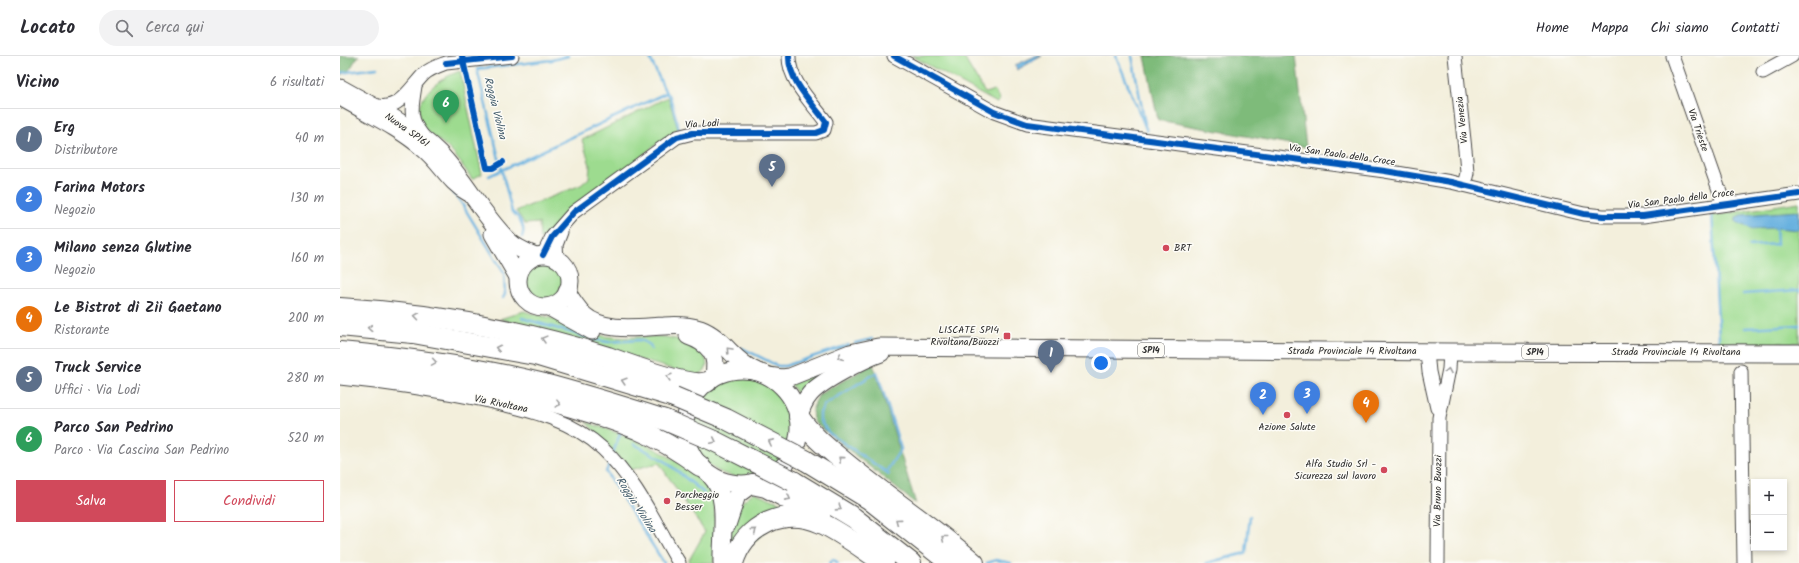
<!DOCTYPE html>
<html lang="it">
<head>
<meta charset="utf-8">
<style>
  body { margin:0; font-family:Kalam,sans-serif; background:#f2f2f3; color:#2b2b33 }
  .controls { position:absolute; right:12px; bottom:12px; display:grid; overflow:hidden; border-radius:0px; box-shadow:0 2px 6px #0003 }
  .controls button { width:36px; height:36px; display:grid; place-items:center; padding:0; border:0; border-bottom:1px solid #e1e1e2; background:#fff; color:#2b2b33; font:20px sans-serif }
  .you { position:absolute; left:761px; top:307px; width:14px; height:14px; margin:-10px; border:3px solid #fff; border-radius:50%; background:#1a73e8; box-shadow:0 0 0 6px #1a73e833 }
  .badge { display:grid; place-items:center; width:26px; height:26px; border-radius:50%; background:#d1495b; color:#fff; font-size:13px; font-weight:700 }
  .pin { position:absolute; translate:-50% -33px; filter:drop-shadow(0 1px 2px #0008) }
  .pin::after { content:''; position:absolute; top:21px; width:14px; height:12px; background:inherit; clip-path:polygon(0 0,100% 0,50% 100%) }
  .list { margin:0; padding:0; list-style:none }
  h2 { display:flex; justify-content:space-between; align-items:center; height:52px; margin:0; padding:0 16px; font-size:17px }
  h2 small { font-size:13px; font-weight:400; color:#7c7c81 }
  .list li { display:grid; grid-template-columns:26px 1fr auto; gap:12px; align-items:center; box-sizing:border-box; height:60px; padding:0 16px; border-top:1px solid #e1e1e2 }
  .list b { display:block; font-size:15px; white-space:nowrap }
  .list p { margin:0; font-size:13px; white-space:nowrap; color:#7c7c81 }
  .list em { font-size:13px; font-style:normal; color:#7c7c81 }
  .actions { display:flex; gap:8px; padding:12px 16px }
  .actions a { flex:1; padding:9px 0; border:1px solid #d1495b; border-radius:0px; text-align:center; font-size:14px; color:#d1495b }
  .actions .main { background:#d1495b; color:#fff }
  .icon { flex:none; width:22px; height:22px; fill:none; stroke:currentColor; stroke-width:2; stroke-linecap:round; stroke-linejoin:round }
  .map { position:relative; flex:none; width:1459px; height:507px; overflow:hidden }
  header { display:flex; align-items:center; gap:24px; box-sizing:border-box; height:56px; padding:0 20px; background:#fff; border-bottom:1px solid #e1e1e2 }
  header strong { font-size:19px }
  nav { display:flex; gap:22px; margin-inline-start:auto; font-size:14px }
  .search { width:280px; height:36px; background:#f2f2f3; display:flex; align-items:center; gap:10px; box-sizing:border-box; padding:0 14px; border-radius:22px; color:#7c7c81; font-size:15px }
  main { display:flex }
  aside { flex:1; background:#fff }
  .map>svg:first-child { display:block }
  .green { fill:#9ddb8f; stroke:#64835d }
  .forest { fill:#7ebb7a; stroke:#547352 }
  .water { fill:#67b1df; stroke:#496e85 }
  .lines { fill:none; stroke-linecap:round; stroke-linejoin:round }
  .stream { stroke:#67b1df; stroke-width:2.5 }
  .minor-casing { stroke:#494846; stroke-width:15 }
  .major-casing { stroke:#494846; stroke-width:19 }
  .highway-casing { stroke:#494846; stroke-width:22 }
  .minor { stroke:#fff; stroke-width:13 }
  .major { stroke:#fff; stroke-width:17 }
  .highway { stroke:#fff; stroke-width:20 }
  .highway-bridge-casing { stroke:#494846; stroke-width:22; stroke-linecap:butt }
  .highway-bridge { stroke:#fff; stroke-width:20 }
  .cycleway-casing { stroke:#fdfcf7; stroke-width:8 }
  .cycleway { stroke:#0057b8; stroke-width:6 }
  .oneway { stroke:#a0a0a0 }
  .poi-dot { fill:#d1495b; stroke:#fdfcf7; stroke-width:1.5 }
  .labels { text-anchor:middle; dominant-baseline:central; stroke-width:3; stroke-linejoin:round; paint-order:stroke }
  .shield { fill:#fdfcf7; stroke:#6a6a68; stroke-width:1 }
  .shield-label { font-size:9px; font-weight:bold; fill:#2b2b2b }
  .street-label { font-size:10px; fill:#2b2b2b; stroke:#fdfcf7 }
  .poi-label { font-size:10px; fill:#2b2b2b; stroke:#fdfcf7; text-anchor:start }
  .water-label { font-size:11px; font-style:italic; fill:#405a6a; stroke:#fdfcf7 }
</style>
</head>
<body>
<header>
<strong>Locato</strong>
<div class="search"><svg class="icon" aria-label="search" viewBox="0 0 24 24"><circle cx="10" cy="10" r="6"/><path d="M15 15l6 6"/></svg>Cerca qui</div>
<nav><a>Home</a><a>Mappa</a><a>Chi siamo</a><a>Contatti</a></nav>
</header>
<main>
<aside>
<h2>Vicino<small>6 risultati</small></h2>
<ul class="list">
<li><span class="badge" style="background:#5c6f8a">1</span><div><b>Erg</b><p>Distributore</p></div><em>40 m</em></li>
<li><span class="badge" style="background:#3f7fe0">2</span><div><b>Farina Motors</b><p>Negozio</p></div><em>130 m</em></li>
<li><span class="badge" style="background:#3f7fe0">3</span><div><b>Milano senza Glutine</b><p>Negozio</p></div><em>160 m</em></li>
<li><span class="badge" style="background:#e8710a">4</span><div><b>Le Bistrot di Zii Gaetano</b><p>Ristorante</p></div><em>200 m</em></li>
<li><span class="badge" style="background:#5c6f8a">5</span><div><b>Truck Service</b><p>Uffici · Via Lodi</p></div><em>280 m</em></li>
<li><span class="badge" style="background:#2e9e5b">6</span><div><b>Parco San Pedrino</b><p>Parco · Via Cascina San Pedrino</p></div><em>520 m</em></li>
</ul>
<div class="actions"><a class="main">Salva</a><a>Condividi</a></div>
</aside>
<div class="map">
<svg width="1459" height="507" viewBox="0 0 1459 507">
  <rect width="100%" height="100%" fill="#fdfcf7"/>
  <filter id="ink" filterUnits="userSpaceOnUse"><feTurbulence type="fractalNoise" baseFrequency=".025" numOctaves="2"/><feDisplacementMap in="SourceGraphic" scale="8" xChannelSelector="R" yChannelSelector="G"/><feConvolveMatrix kernelMatrix="1 2 1 2 8 2 1 2 1" color-interpolation-filters="sRGB"/></filter>
  <filter id="wash" filterUnits="userSpaceOnUse"><feTurbulence type="fractalNoise" baseFrequency=".012" numOctaves="4" result="noise"/><feDisplacementMap in="SourceGraphic" scale="16" xChannelSelector="R" yChannelSelector="G"/><feGaussianBlur stdDeviation="0.9" result="paint"/><feColorMatrix in="noise" values="0 0 0 0 0 0 0 0 0 0 0 0 0 0 0 0 0 1.4 0 .05"/><feComposite in="paint" operator="in"/></filter>
  <g filter="url(#wash)">
    <rect width="100%" height="100%" fill="#f3efdc"/>
    <g class="green">
      <polygon points="572,0 623,0 645,37 654,34 660,44 657,47"/>
      <path d="M 120,15 L 142,118 L 132,123 C 124,112 117,100 107,91 C 100,84 88,79 84,71 C 68,44 99,22 120,15 Z"/>
      <polygon points="328,41 338,73 313,91 200,183 199,167 185,168 176,155 241,129 249,122 250,109 242,84"/>
      <polygon points="1459,146 1459,287 1379,287 1372,160"/>
      <circle cx="204" cy="225" r="19"/>
      <path d="M 184,255 C 192,258 199,259 207,261 C 225,265 241,275 259,279 C 293,287 322,271 354,291 C 360,295 364,297 366,304 C 369,313 363,317 356,320 L 160,263 Z"/>
      <polygon points="494,310 460,342 451,328"/>
      <circle cx="402" cy="370" r="51"/>
      <path d="M 246,366 C 286,380 322,391 355,419 C 363,426 370,432 375,441 L 374,507 L 350,507 L 349,504 L 365,476 L 319,407 L 290,414 Z"/>
      <polygon points="414,436 468,458 447,456 390,507 391,474 397,450"/>
    </g>
    <g class="forest">
      <path d="M 0,0 L 19,0 C 10,9 15,13 0,19 Z"/>
      <polygon points="805,0 956,0 966,91 818,64"/>
      <path d="M 533,308 L 576,448 L 474,366 C 470,356 474,346 480,338 Z"/>
    </g>
    <g class="water">
      <polygon points="696,0 702,0 677,14 675,9"/>
      <polygon points="1459,155 1459,174 1436,172 1412,173 1396,166 1396,161 1402,159"/>
    </g>
    <g class="lines">
      <g class="stream">
        <polyline points="776,0 807,75"/>
        <polyline points="792,0 805,68"/>
        <polyline points="0,17 37,12"/>
        <polyline points="326,37 330,41 339,73"/>
        <polyline points="149,120 326,37 309,0"/>
        <polyline points="112,135 122,148 164,217 165,238 163,242"/>
        <polyline points="1372,158 1379,283"/>
        <path d="M 182,181 C 186,172 180,161 172,156 L 137,13 L 212,4 L 228,0"/>
        <polyline points="1409,190 1437,188 1436,170"/>
        <polyline points="1403,238 1459,234"/>
        <polyline points="182,262 246,281"/>
        <polyline points="1405,272 1459,269"/>
        <polyline points="251,283 268,286 301,284 310,289 311,293"/>
        <polyline points="515,287 532,283"/>
        <polyline points="402,292 438,310 445,310 508,289"/>
        <polyline points="294,388 325,405 364,437"/>
        <polyline points="273,397 281,375"/>
        <polyline points="270,406 266,416 324,507"/>
        <polyline points="546,416 561,393 537,316 484,349 480,357 480,365 489,377 549,418"/>
        <polyline points="490,507 493,503 498,507"/>
        <polyline points="647,507 656,504 671,507"/>
        <polyline points="866,507 906,497 910,460"/>
      </g>
    </g>
  </g>
  <g filter="url(#ink)">
    <g class="lines">
      <g class="minor-casing">
        <g id="minor">
          <polyline points="554,0 654,56 687,68 1045,115 1111,126 1244,158 1263,160 1303,160 1459,138"/>
          <polyline points="1115,0 1126,103 1127,117 1124,129"/>
          <polyline points="1332,0 1384,148"/>
          <polyline points="1423,16 1452,0"/>
          <path d="M 75,30 C 72,51 68,61 82,79"/>
          <path d="M 0,43 C 27,59 58,73 81,93 C 98,106 108,128 127,138"/>
          <path d="M 32,48 C 57,59 70,32 84,18 C 91,12 98,10 106,7 L 172,0"/>
          <path d="M 203,199 L 212,181 L 234,156 L 337,81 L 353,77 L 476,77 L 484,74 L 486,66 C 473,48 448,24 449,0"/>
          <polyline points="217,203 216,189 221,176"/>
          <polyline points="1087,296 1089,316 1097,352"/>
          <polyline points="1401,315 1404,507"/>
          <path d="M 0,322 C 49,327 97,334 144,344 C 187,354 230,362 263,393 C 296,424 316,469 339,507"/>
          <polyline points="1098,507 1099,362 1109,313 1110,296"/>
        </g>
      </g>
      <g class="major-casing">
        <g id="major">
          <path d="M 0,32 C 34,51 71,69 99,97 C 126,125 143,161 171,187 C 178,193 187,196 195,200"/>
          <polyline points="153,178 178,221"/>
          <circle cx="204" cy="225" r="26"/>
          <path d="M 227,236 C 232,244 237,252 244,259 C 264,277 299,271 324,270 C 336,269 348,269 360,273 C 384,282 394,306 416,315"/>
          <polyline points="209,251 252,275"/>
          <path d="M 348,280 C 368,287 380,299 373,322"/>
          <circle cx="402" cy="371" r="57"/>
          <polyline points="428,320 442,322 450,321 510,297 538,291 1110,296 1459,297"/>
          <path d="M 459,361 C 461,352 464,345 470,338 C 481,325 524,303 541,297"/>
          <path d="M 370,419 C 390,438 381,481 382,507"/>
          <polyline points="387,469 397,439 412,428"/>
        </g>
      </g>
      <g class="highway-casing">
        <g id="highway">
          <path d="M 0,252 C 90,257 182,274 268,301 C 287,308 350,332 367,326"/>
          <polyline points="0,270 73,277 195,299 334,341"/>
          <path d="M 0,296 C 67,302 134,311 200,327 C 242,338 284,351 325,364"/>
          <path d="M 0,311 C 100,320 203,336 297,373 C 318,382 341,396 360,410"/>
          <path d="M 459,361 C 470,378 486,391 502,404 C 545,440 592,470 634,507"/>
          <polyline points="465,404 529,443 610,507"/>
          <polyline points="453,425 514,462 571,507"/>
          <polyline points="412,428 426,431 480,460"/>
          <path d="M 393,507 C 405,468 444,451 481,467 C 503,477 524,494 544,507"/>
        </g>
      </g>
      <use href="#minor" class="minor"/>
      <use href="#major" class="major"/>
      <use href="#highway" class="highway"/>
      <g class="highway-bridge-casing">
        <g id="highway-bridge">
          <polyline points="334,341 386,363 465,404"/>
          <polyline points="325,364 374,385 453,425"/>
        </g>
      </g>
      <use href="#highway-bridge" class="highway-bridge"/>
      <g class="cycleway-casing">
        <g id="cycleway">
          <polyline points="122,0 147,112 153,112 163,106"/>
          <polyline points="554,0 654,56 687,68 1045,115 1111,126 1244,158 1263,160 1303,160 1459,138"/>
          <polyline points="106,7 172,0"/>
          <path d="M 203,199 L 212,181 L 234,156 L 337,81 L 353,77 L 476,77 L 484,74 L 486,66 C 473,48 448,24 449,0"/>
        </g>
      </g>
      <use href="#cycleway" class="cycleway"/>
    </g>
    <defs><path id="oneway-chevron" d="M-2-3.5L2.5 0L-2 3.5" fill="none" stroke-width="1.6" stroke-linecap="round" stroke-linejoin="round"/></defs>
    <g class="oneway">
      <use href="#oneway-chevron" transform="translate(77 260) rotate(-172)"/>
      <use href="#oneway-chevron" transform="translate(30 272) rotate(-175)"/>
      <use href="#oneway-chevron" transform="translate(204 283) rotate(-165)"/>
      <use href="#oneway-chevron" transform="translate(158 292) rotate(-169)"/>
      <use href="#oneway-chevron" transform="translate(389 294) rotate(-133)"/>
      <use href="#oneway-chevron" transform="translate(500 301) rotate(156)"/>
      <use href="#oneway-chevron" transform="translate(94 306) rotate(9)"/>
      <use href="#oneway-chevron" transform="translate(1108 315) rotate(-80)"/>
      <use href="#oneway-chevron" transform="translate(329 321) rotate(-163)"/>
      <use href="#oneway-chevron" transform="translate(284 325) rotate(-163)"/>
      <use href="#oneway-chevron" transform="translate(218 348) rotate(14)"/>
      <use href="#oneway-chevron" transform="translate(374 385) rotate(25)"/>
      <use href="#oneway-chevron" transform="translate(431 386) rotate(-153)"/>
      <use href="#oneway-chevron" transform="translate(501 403) rotate(-140)"/>
      <use href="#oneway-chevron" transform="translate(448 442) rotate(28)"/>
      <use href="#oneway-chevron" transform="translate(499 452) rotate(33)"/>
      <use href="#oneway-chevron" transform="translate(558 465) rotate(-143)"/>
      <use href="#oneway-chevron" transform="translate(414 475) rotate(-41)"/>
      <use href="#oneway-chevron" transform="translate(604 482) rotate(-142)"/>
    </g>
  </g>
  <g class="poi-dot">
    <circle cx="826" cy="192" r="4"/>
    <rect x="663" y="276" width="8" height="8" rx="2"/>
    <circle cx="947" cy="359" r="4"/>
    <circle cx="1044" cy="414" r="4"/>
    <circle cx="327" cy="445" r="4"/>
  </g>
  <g class="labels">
    <g class="shield">
      <rect x="798" y="287" width="26" height="14" rx="3"/>
      <rect x="1182" y="289" width="26" height="14" rx="3"/>
    </g>
    <g class="shield-label">
      <text x="811" y="294">SP14</text>
      <text x="1195" y="296">SP14</text>
    </g>
    <g class="street-label">
      <text transform="translate(1122 64) rotate(-96)">Via Venezia</text>
      <text transform="translate(362 68) rotate(-3)">Via Lodi</text>
      <text transform="translate(67 74) rotate(35)">Nuova SP161</text>
      <text transform="translate(1358 74) rotate(71)">Via Trieste</text>
      <text transform="translate(1002 99) rotate(8)">Via San Paolo della Croce</text>
      <text transform="translate(1341 143) rotate(-7)">Via San Paolo della Croce</text>
      <text x="1012" y="295">Strada Provinciale 14 Rivoltana</text>
      <text x="1336" y="296">Strada Provinciale 14 Rivoltana</text>
      <text transform="translate(161 348) rotate(12)">Via Rivoltana</text>
      <text transform="translate(1098 435) rotate(-89)">Via Bruno Buozzi</text>
    </g>
    <g class="poi-label">
      <text x="834" y="192">BRT</text>
      <text x="659" y="274" text-anchor="end">LISCATE SP14<tspan x="659" dy="12">Rivoltana/Buozzi</tspan></text>
      <text x="947" y="371" text-anchor="middle">Azione Salute</text>
      <text x="1036" y="408" text-anchor="end">Alfa Studio Srl -<tspan x="1036" dy="12">Sicurezza sul lavoro</tspan></text>
      <text x="335" y="439">Parcheggio<tspan x="335" dy="12">Besser</tspan></text>
    </g>
    <g class="water-label">
      <text transform="translate(155 52) rotate(76)">Roggia Violina</text>
      <text transform="translate(296 449) rotate(57)">Roggia Violina</text>
    </g>
  </g>
</svg>
<div class="controls">
<button>+</button>
<button>−</button>
</div>
<div class="you"></div>
<div class="pin badge" style="left:711px;top:317px;background:#5c6f8a">1</div>
<div class="pin badge" style="left:923px;top:359px;background:#3f7fe0">2</div>
<div class="pin badge" style="left:967px;top:358px;background:#3f7fe0">3</div>
<div class="pin badge" style="left:1026px;top:367px;background:#e8710a">4</div>
<div class="pin badge" style="left:432px;top:131px;background:#5c6f8a">5</div>
<div class="pin badge" style="left:106px;top:67px;background:#2e9e5b">6</div>
</div>
</main>
</body>
</html>
